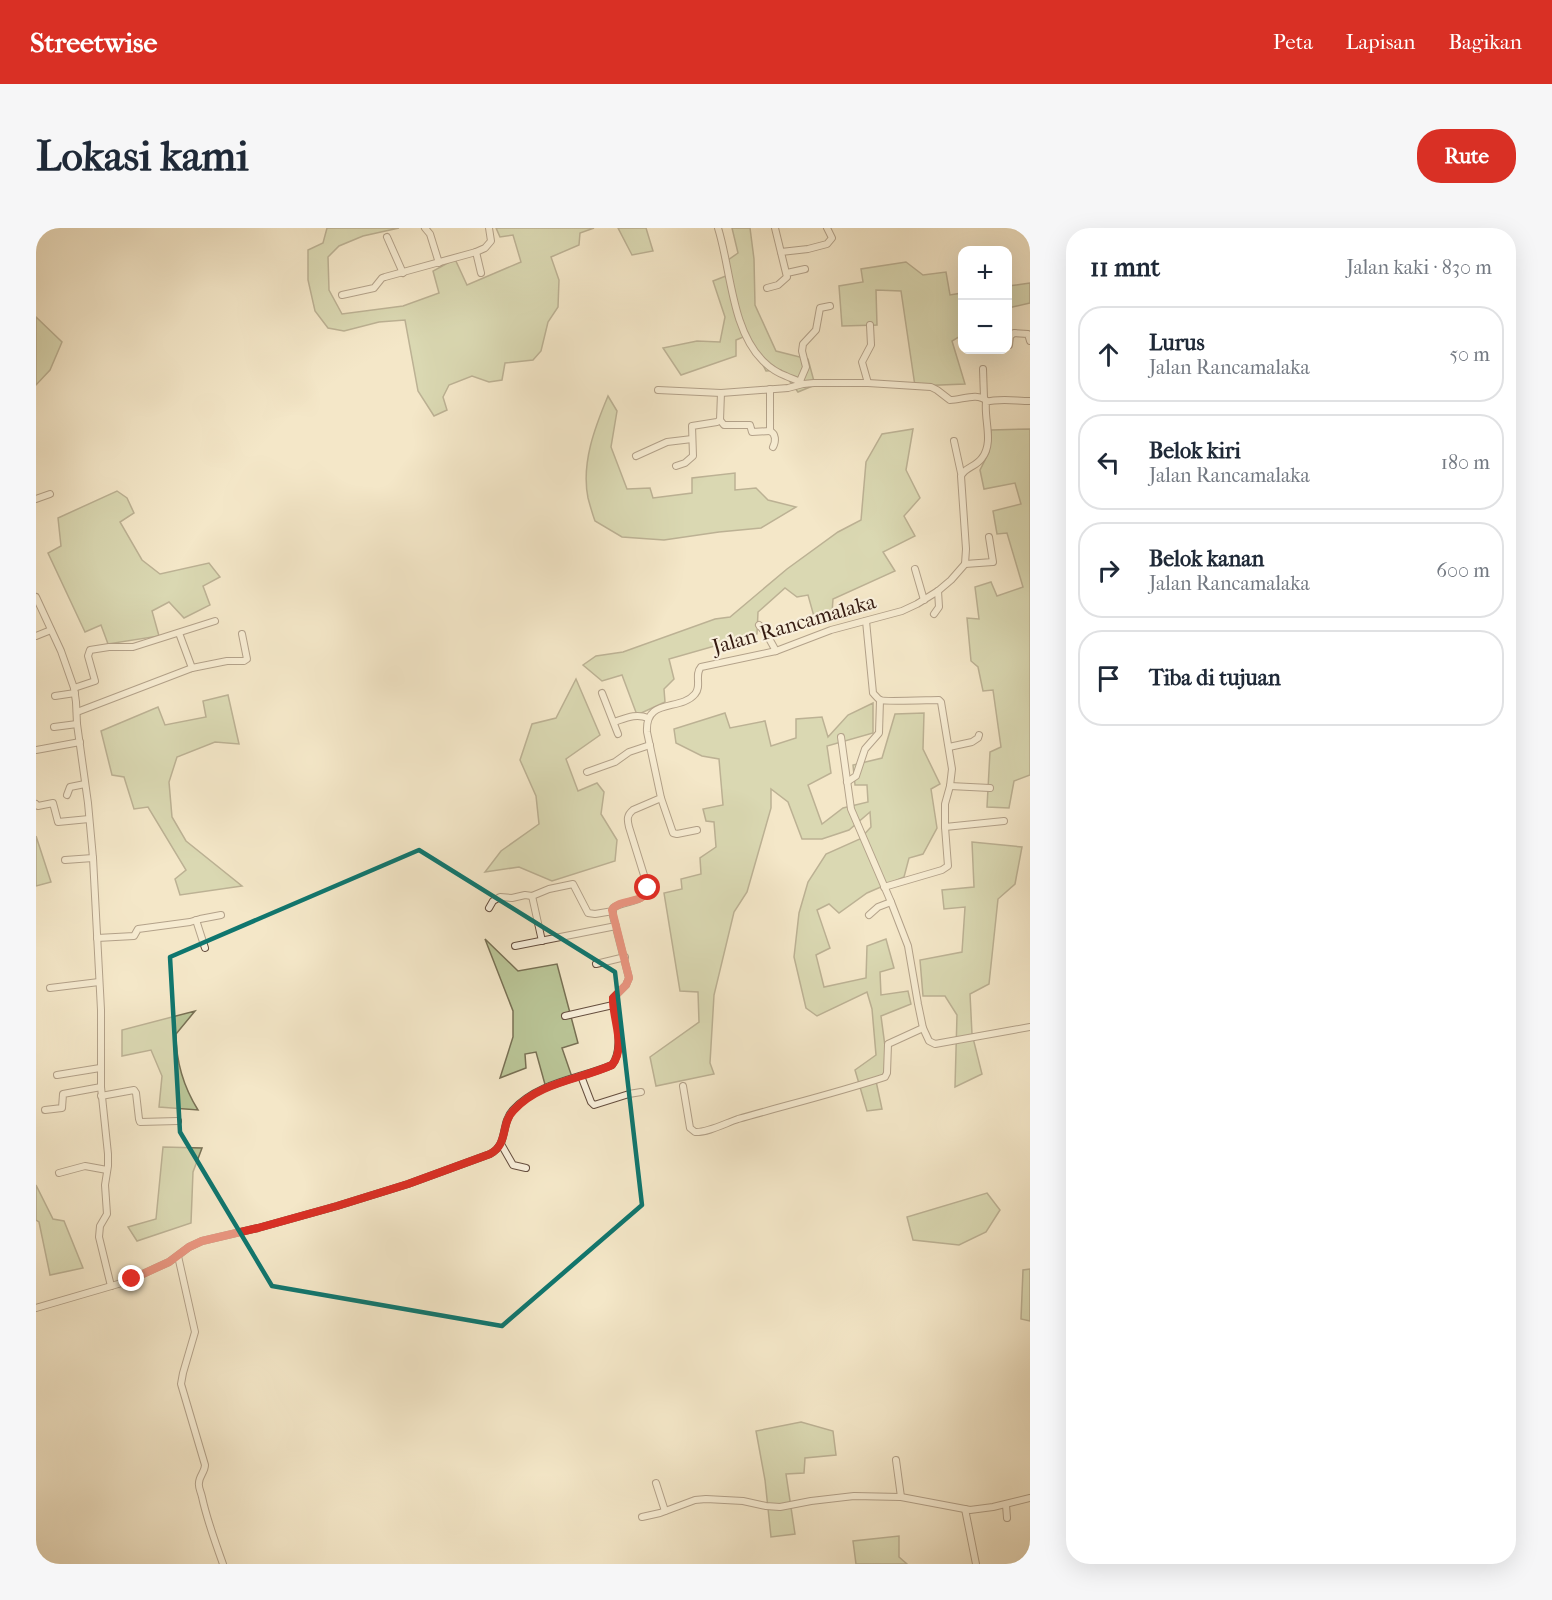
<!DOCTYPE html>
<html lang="id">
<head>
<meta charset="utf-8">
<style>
  body { margin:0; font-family:"IM FELL French Canon",serif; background:#f6f6f7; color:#1f2937 }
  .controls { position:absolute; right:18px; top:18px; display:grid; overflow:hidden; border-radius:12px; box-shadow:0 6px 24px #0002 }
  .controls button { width:54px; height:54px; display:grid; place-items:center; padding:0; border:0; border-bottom:2px solid #e0e1e3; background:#fff; color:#1f2937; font:30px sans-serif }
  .stop { position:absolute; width:18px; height:18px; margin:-14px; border:4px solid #d93025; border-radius:50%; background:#fff }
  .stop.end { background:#d93025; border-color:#fff; box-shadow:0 2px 6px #0008 }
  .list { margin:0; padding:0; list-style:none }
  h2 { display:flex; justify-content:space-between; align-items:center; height:78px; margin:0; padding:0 24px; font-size:26px }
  h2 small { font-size:20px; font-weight:400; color:#747a83 }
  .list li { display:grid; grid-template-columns:39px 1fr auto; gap:18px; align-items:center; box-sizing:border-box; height:96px; margin:0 12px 12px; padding:0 12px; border:2px solid #e0e1e3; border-radius:24px }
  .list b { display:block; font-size:22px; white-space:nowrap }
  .list p { margin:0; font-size:20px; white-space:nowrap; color:#747a83 }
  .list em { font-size:20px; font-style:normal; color:#747a83 }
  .icon { flex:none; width:33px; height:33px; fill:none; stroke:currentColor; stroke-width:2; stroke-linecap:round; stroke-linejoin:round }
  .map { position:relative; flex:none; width:994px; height:1336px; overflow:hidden; border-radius:24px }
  header { display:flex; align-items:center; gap:36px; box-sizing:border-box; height:84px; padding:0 30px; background:#d93025; color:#fff }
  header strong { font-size:28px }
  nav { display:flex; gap:33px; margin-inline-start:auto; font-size:21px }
  .intro { display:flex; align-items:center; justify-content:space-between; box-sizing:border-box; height:144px; padding:0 36px }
  h1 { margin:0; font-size:42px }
  .button { padding:15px 27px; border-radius:24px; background:#d93025; color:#fff; font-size:21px; font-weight:700 }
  main { display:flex; gap:36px; padding:0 36px }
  aside { flex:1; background:#fff; border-radius:24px; box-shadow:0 6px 24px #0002 }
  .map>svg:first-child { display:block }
  .green { fill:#bac597; stroke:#787054; stroke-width:1.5 }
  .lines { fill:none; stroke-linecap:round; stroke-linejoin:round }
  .minor-casing { stroke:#654e3f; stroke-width:8 }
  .minor { stroke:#f8efdb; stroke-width:6 }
  .route { stroke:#d93025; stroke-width:8 }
  .marked { fill:none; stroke:#0f766e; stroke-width:4.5; stroke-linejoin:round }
  .labels { text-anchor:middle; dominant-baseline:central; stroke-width:4.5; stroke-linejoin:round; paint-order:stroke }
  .street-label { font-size:21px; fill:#351b11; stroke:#f8efdb }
</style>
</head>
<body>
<header>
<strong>Streetwise</strong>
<nav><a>Peta</a><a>Lapisan</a><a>Bagikan</a></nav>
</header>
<div class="intro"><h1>Lokasi kami</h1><a class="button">Rute</a></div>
<main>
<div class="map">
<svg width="994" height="1336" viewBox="0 0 994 1336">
  <rect width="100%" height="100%" fill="#f4e7c8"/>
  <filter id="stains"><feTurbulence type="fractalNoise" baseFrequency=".00333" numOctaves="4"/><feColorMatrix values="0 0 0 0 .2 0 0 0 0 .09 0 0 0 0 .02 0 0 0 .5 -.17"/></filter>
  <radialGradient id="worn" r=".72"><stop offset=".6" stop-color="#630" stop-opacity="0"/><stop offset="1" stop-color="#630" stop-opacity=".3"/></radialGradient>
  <g class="green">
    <polygon points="291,0 363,0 327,8 303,18 292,29 293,62 306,86 367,78 403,65 397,43 419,31 431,57 485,34 477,7 464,9 460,0 558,0 544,5 543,17 515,29 523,52 522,79 512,94 505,123 497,132 469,135 466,152 453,154 436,148 413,157 407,169 411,182 398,188 382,163 369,92 343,94 308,103 292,100 279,83 272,52 272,22 287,15"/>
    <polygon points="582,0 610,0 617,23 596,27"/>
    <polygon points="696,0 714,0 718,31 719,77 740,123 772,131 779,157 762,164 745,142 730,143 712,107 700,112 700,128 645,147 627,120 661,113 684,114 689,89 677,53 695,46 692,32 702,25"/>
    <polygon points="870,34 887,47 910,44 914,67 926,65 926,107 916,113 929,156 879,158 865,63 840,62 841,97 806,98 803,58 827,54 825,41"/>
    <polygon points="994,55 994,75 972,80 972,58"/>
    <polygon points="0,89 26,114 14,142 0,157"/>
    <path d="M 572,168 L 581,183 L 575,219 L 591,261 L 614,260 L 617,270 L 656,265 L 656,250 L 699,245 L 699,262 L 720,260 L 732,272 L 760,279 L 725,300 L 683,304 L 628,312 L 586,309 L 559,293 C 556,285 554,277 552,270 C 545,235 559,199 572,168 Z"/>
    <polygon points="877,201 870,242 884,270 868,288 879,308 847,324 859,343 797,371 796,385 779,392 772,367 761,369 749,360 722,384 721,406 633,431 638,451 628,461 629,474 601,487 586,447 566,453 547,437 560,428 587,424 679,391 694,389 751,341 802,304 825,292 830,234 846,206"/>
    <polygon points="994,201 994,547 978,553 973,580 951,579 954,524 965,519 957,462 947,463 942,439 935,433 931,390 943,391 939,359 955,354 961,368 987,359 971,305 961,306 957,283 985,276 979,255 948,261 944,242 953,224 955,202"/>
    <polygon points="81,263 91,270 98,285 84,294 106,332 124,346 173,335 184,349 167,358 174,377 148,390 133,374 116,383 123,408 72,416 65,397 49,404 12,325 25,318 22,290"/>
    <polygon points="540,451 564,507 530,531 542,563 561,555 568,564 565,586 581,612 579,633 516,653 483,639 449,644 465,623 503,596 500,568 484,532 496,496 520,490"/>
    <polygon points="192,467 203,516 179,514 141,529 133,554 136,589 150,613 206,658 144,667 139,651 150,642 112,579 98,581 88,549 76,547 65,503 122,479 129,497 170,489 167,473"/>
    <polygon points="837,475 837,505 791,518 795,545 772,557 786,596 807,580 832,574 831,557 819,557 817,537 846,530 859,486 888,485 887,521 904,556 895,561 901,600 887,626 873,630 868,649 831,665 803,685 793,676 781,682 794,720 780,727 788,759 830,750 831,718 850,711 858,740 844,744 845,767 872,763 875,776 845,788 852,841 840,853 846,881 831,883 819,842 840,827 836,781 831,764 781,788 770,780 758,729 763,685 772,654 790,626 824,611 835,599 834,584 813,602 786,611 766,611 752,574 735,561 735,580 711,664 698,684 678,767 674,835 678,846 620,858 614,829 663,794 662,764 644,763 628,665 646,661 645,651 665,646 664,630 680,619 678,594 670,593 667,581 687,577 683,531 666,528 640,515 638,501 689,485 694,500 729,493 735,518 760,510 760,491 786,489 792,509 812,487"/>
    <polygon points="0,608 15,654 0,658"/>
    <polygon points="936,614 986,619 979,656 962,671 953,756 934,766 936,806 946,846 919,859 921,787 909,768 887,768 884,732 926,724 929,679 908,681 906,662 938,659"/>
    <polygon points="449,711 482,743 521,736 542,815 526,820 536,849 510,860 500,824 489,826 490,840 464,850 477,809 477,783"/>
    <path d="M 159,783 L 140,806 C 140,834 147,858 162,882 L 123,879 L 126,848 L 115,822 L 86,828 L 86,802 Z"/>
    <polygon points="127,919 166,920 157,944 155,995 101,1013 92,999 120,991"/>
    <polygon points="0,957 17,991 28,993 47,1040 14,1047 3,994 0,992"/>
    <polygon points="951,965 964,982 950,1004 923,1017 877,1012 871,989"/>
    <polygon points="994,1041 994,1093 985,1091 987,1042"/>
    <polygon points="765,1194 797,1203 800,1227 769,1230 768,1245 750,1246 759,1306 735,1309 729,1252 720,1203"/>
    <polygon points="863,1308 863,1329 871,1336 820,1336 817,1313"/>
  </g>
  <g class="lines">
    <g class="minor-casing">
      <g id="minor">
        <polyline points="389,0 394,6 403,35"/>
        <path d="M 682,0 C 695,41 695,101 727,133 C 733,139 742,145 750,148 C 756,151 762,152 767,156 L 778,155 L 832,155 L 895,159 L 901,162 L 914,172 C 926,172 941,164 951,173"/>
        <polyline points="351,9 367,45"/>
        <polyline points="440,24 445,45"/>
        <polyline points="745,24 772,21 791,16 796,10 791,0"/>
        <polyline points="751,45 769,41"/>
        <polyline points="731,60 742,57 751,49 739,0"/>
        <polyline points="306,67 338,60 346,50 349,49 440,24 449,20 455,13 453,0"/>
        <polyline points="973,117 974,108 978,105 992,106 994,113"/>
        <polyline points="947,141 948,170"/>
        <polyline points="764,153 770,139 766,123 767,116 780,102 784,80 794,78"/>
        <polyline points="832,155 826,134 835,117 834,97"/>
        <path d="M 734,161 L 734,203 C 740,206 740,213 737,219"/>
        <polyline points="622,162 685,165 752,160 767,156"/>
        <polyline points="684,192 688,197 714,197 716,204 734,203"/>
        <polyline points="918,213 925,245"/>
        <polyline points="600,228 631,214 656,211"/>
        <polyline points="640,238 649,235 657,228 656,198 681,194 684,192 685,165"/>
        <polyline points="0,271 14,266"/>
        <polyline points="929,336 957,334 953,309"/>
        <polyline points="879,341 888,372"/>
        <polyline points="0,369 25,423 38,460 40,474 41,496 52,575 57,630 65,782 65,859 72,926 72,938 69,957 71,986 64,998 63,1009 75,1058"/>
        <polyline points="898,386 903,379 902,363"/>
        <path d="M 830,393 L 837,465 C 839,467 841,470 844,472 C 848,474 894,472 903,472 L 905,474 L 916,541 L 914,558 L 909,576 L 909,599 L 912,638 L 906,642 L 848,659"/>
        <polyline points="723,397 730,405 740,423"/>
        <polyline points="143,405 156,440"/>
        <polyline points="0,408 15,402"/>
        <polyline points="38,460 59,453 52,428 54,422 73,419 97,419 179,393"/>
        <polyline points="566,465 582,506"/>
        <polyline points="19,468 39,465"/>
        <polyline points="41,484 156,440 191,433 208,433 211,431 206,406"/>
        <path d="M 578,494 C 590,490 600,485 612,490"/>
        <polyline points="18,499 41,496"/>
        <polyline points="805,509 815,581 855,674 872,718 882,776 887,800 893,813 899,816 994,799"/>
        <polyline points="913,519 936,514 942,510 943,507"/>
        <polyline points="0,522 44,514"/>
        <polyline points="551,544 579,534 593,524 614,517"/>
        <polyline points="811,554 820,548 829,521 843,505 844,472"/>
        <polyline points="914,558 954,560"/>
        <polyline points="31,567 34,559 49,556"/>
        <polyline points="625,570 637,605 641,606 661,602"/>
        <polyline points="0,576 2,578 17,575 22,594 53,591"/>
        <polyline points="909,599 968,593"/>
        <polyline points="29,632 57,630"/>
        <polyline points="496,668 506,713"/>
        <polyline points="453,680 457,673 464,669 476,670 489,667 496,668 513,661 537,656 552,685 559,686 577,683"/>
        <polyline points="833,687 842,679 855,674"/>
        <polyline points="160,692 169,720"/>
        <polyline points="61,710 98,708 102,701 154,694 164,691 185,687"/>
        <polyline points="479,718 580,698"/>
        <polyline points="560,736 589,729"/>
        <polyline points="14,760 63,754"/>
        <polyline points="529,788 577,777"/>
        <polyline points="21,847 64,840"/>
        <polyline points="545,848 555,874 558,877 593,866 605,864"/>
        <path d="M 647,858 L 654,900 L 659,904 C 671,905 690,895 702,891 C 751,877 800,865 849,849 L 851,845 L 852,816 L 887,800"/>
        <polyline points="65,868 98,862 100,865 103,891 104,894 142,893"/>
        <polyline points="9,882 26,880 27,866 65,859"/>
        <polyline points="465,916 477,937 490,940"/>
        <polyline points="23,945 49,938 71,942"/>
        <path d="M 142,1028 L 159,1104 L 147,1145 L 145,1156 L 169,1237 C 169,1244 163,1248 163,1255 C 162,1259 165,1264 166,1269 C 171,1292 179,1314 187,1336"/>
        <path d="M 0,1080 L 89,1054 L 133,1034 L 153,1019 L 166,1013 L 222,1000 L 301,978 L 372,956 L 454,926 C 473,916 464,896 477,882 C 503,854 543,851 576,837 C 585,826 583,803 580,789 C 579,783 577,777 577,770 L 590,757 L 593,750 L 577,688 L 577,680 C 588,672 608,676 612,660 L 593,599 C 591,591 591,587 597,582 L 625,570 L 611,504 C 609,469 644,484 659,466 C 666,458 658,447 665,439 L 740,423 L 795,402 L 866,383 L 881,376 L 902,363 L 915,352 L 929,336 L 930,321 L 925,248 C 929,239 940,239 946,230 C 958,214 948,193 950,174 C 963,170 980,173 994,173"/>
        <polyline points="860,1232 865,1269"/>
        <polyline points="620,1255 629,1283"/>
        <polyline points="970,1277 971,1290"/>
        <polyline points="929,1281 940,1336"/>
        <polyline points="606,1289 624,1285 659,1272 670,1271 707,1273 730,1278 744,1279 775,1273 818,1268 865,1269 934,1282 957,1279 994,1270"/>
      </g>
    </g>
    <use href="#minor" class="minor"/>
  </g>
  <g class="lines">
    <path class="route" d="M 96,1051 L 133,1034 L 153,1019 L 166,1013 L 222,1000 L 301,978 L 372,956 L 454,926 C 473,916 464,896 478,882 C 504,854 543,852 576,837 C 591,819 576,790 577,770 L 590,757 L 593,750 L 576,682 C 585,669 608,678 612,660"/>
  </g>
  <path d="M0 0H994V1336H0ZM 383,622 L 579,744 L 606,977 L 466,1098 L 236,1058 L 144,904 L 134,729 Z" fill="#f4e7c8" fill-opacity=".55" fill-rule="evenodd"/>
  <path class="marked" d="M 383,622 L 579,744 L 606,977 L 466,1098 L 236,1058 L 144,904 L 134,729 Z"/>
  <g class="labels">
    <g class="street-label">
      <text transform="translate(758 396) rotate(-16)">Jalan Rancamalaka</text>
    </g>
  </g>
  <rect width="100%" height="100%" filter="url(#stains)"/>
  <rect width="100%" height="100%" fill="url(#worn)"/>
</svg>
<div class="controls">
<button>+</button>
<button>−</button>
</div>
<div class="stop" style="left:612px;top:660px"></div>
<div class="stop end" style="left:96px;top:1051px"></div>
</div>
<aside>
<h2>11 mnt<small>Jalan kaki · 830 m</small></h2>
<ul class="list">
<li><svg class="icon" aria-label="ahead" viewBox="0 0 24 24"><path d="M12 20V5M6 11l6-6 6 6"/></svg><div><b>Lurus</b><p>Jalan Rancamalaka</p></div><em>50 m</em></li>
<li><svg class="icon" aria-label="left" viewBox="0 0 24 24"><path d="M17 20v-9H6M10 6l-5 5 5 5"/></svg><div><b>Belok kiri</b><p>Jalan Rancamalaka</p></div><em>180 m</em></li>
<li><svg class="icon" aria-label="right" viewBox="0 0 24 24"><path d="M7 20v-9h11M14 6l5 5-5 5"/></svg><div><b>Belok kanan</b><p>Jalan Rancamalaka</p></div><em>600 m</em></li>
<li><svg class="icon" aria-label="arrive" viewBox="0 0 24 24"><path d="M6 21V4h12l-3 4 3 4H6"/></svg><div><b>Tiba di tujuan</b></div></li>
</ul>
</aside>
</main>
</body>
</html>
